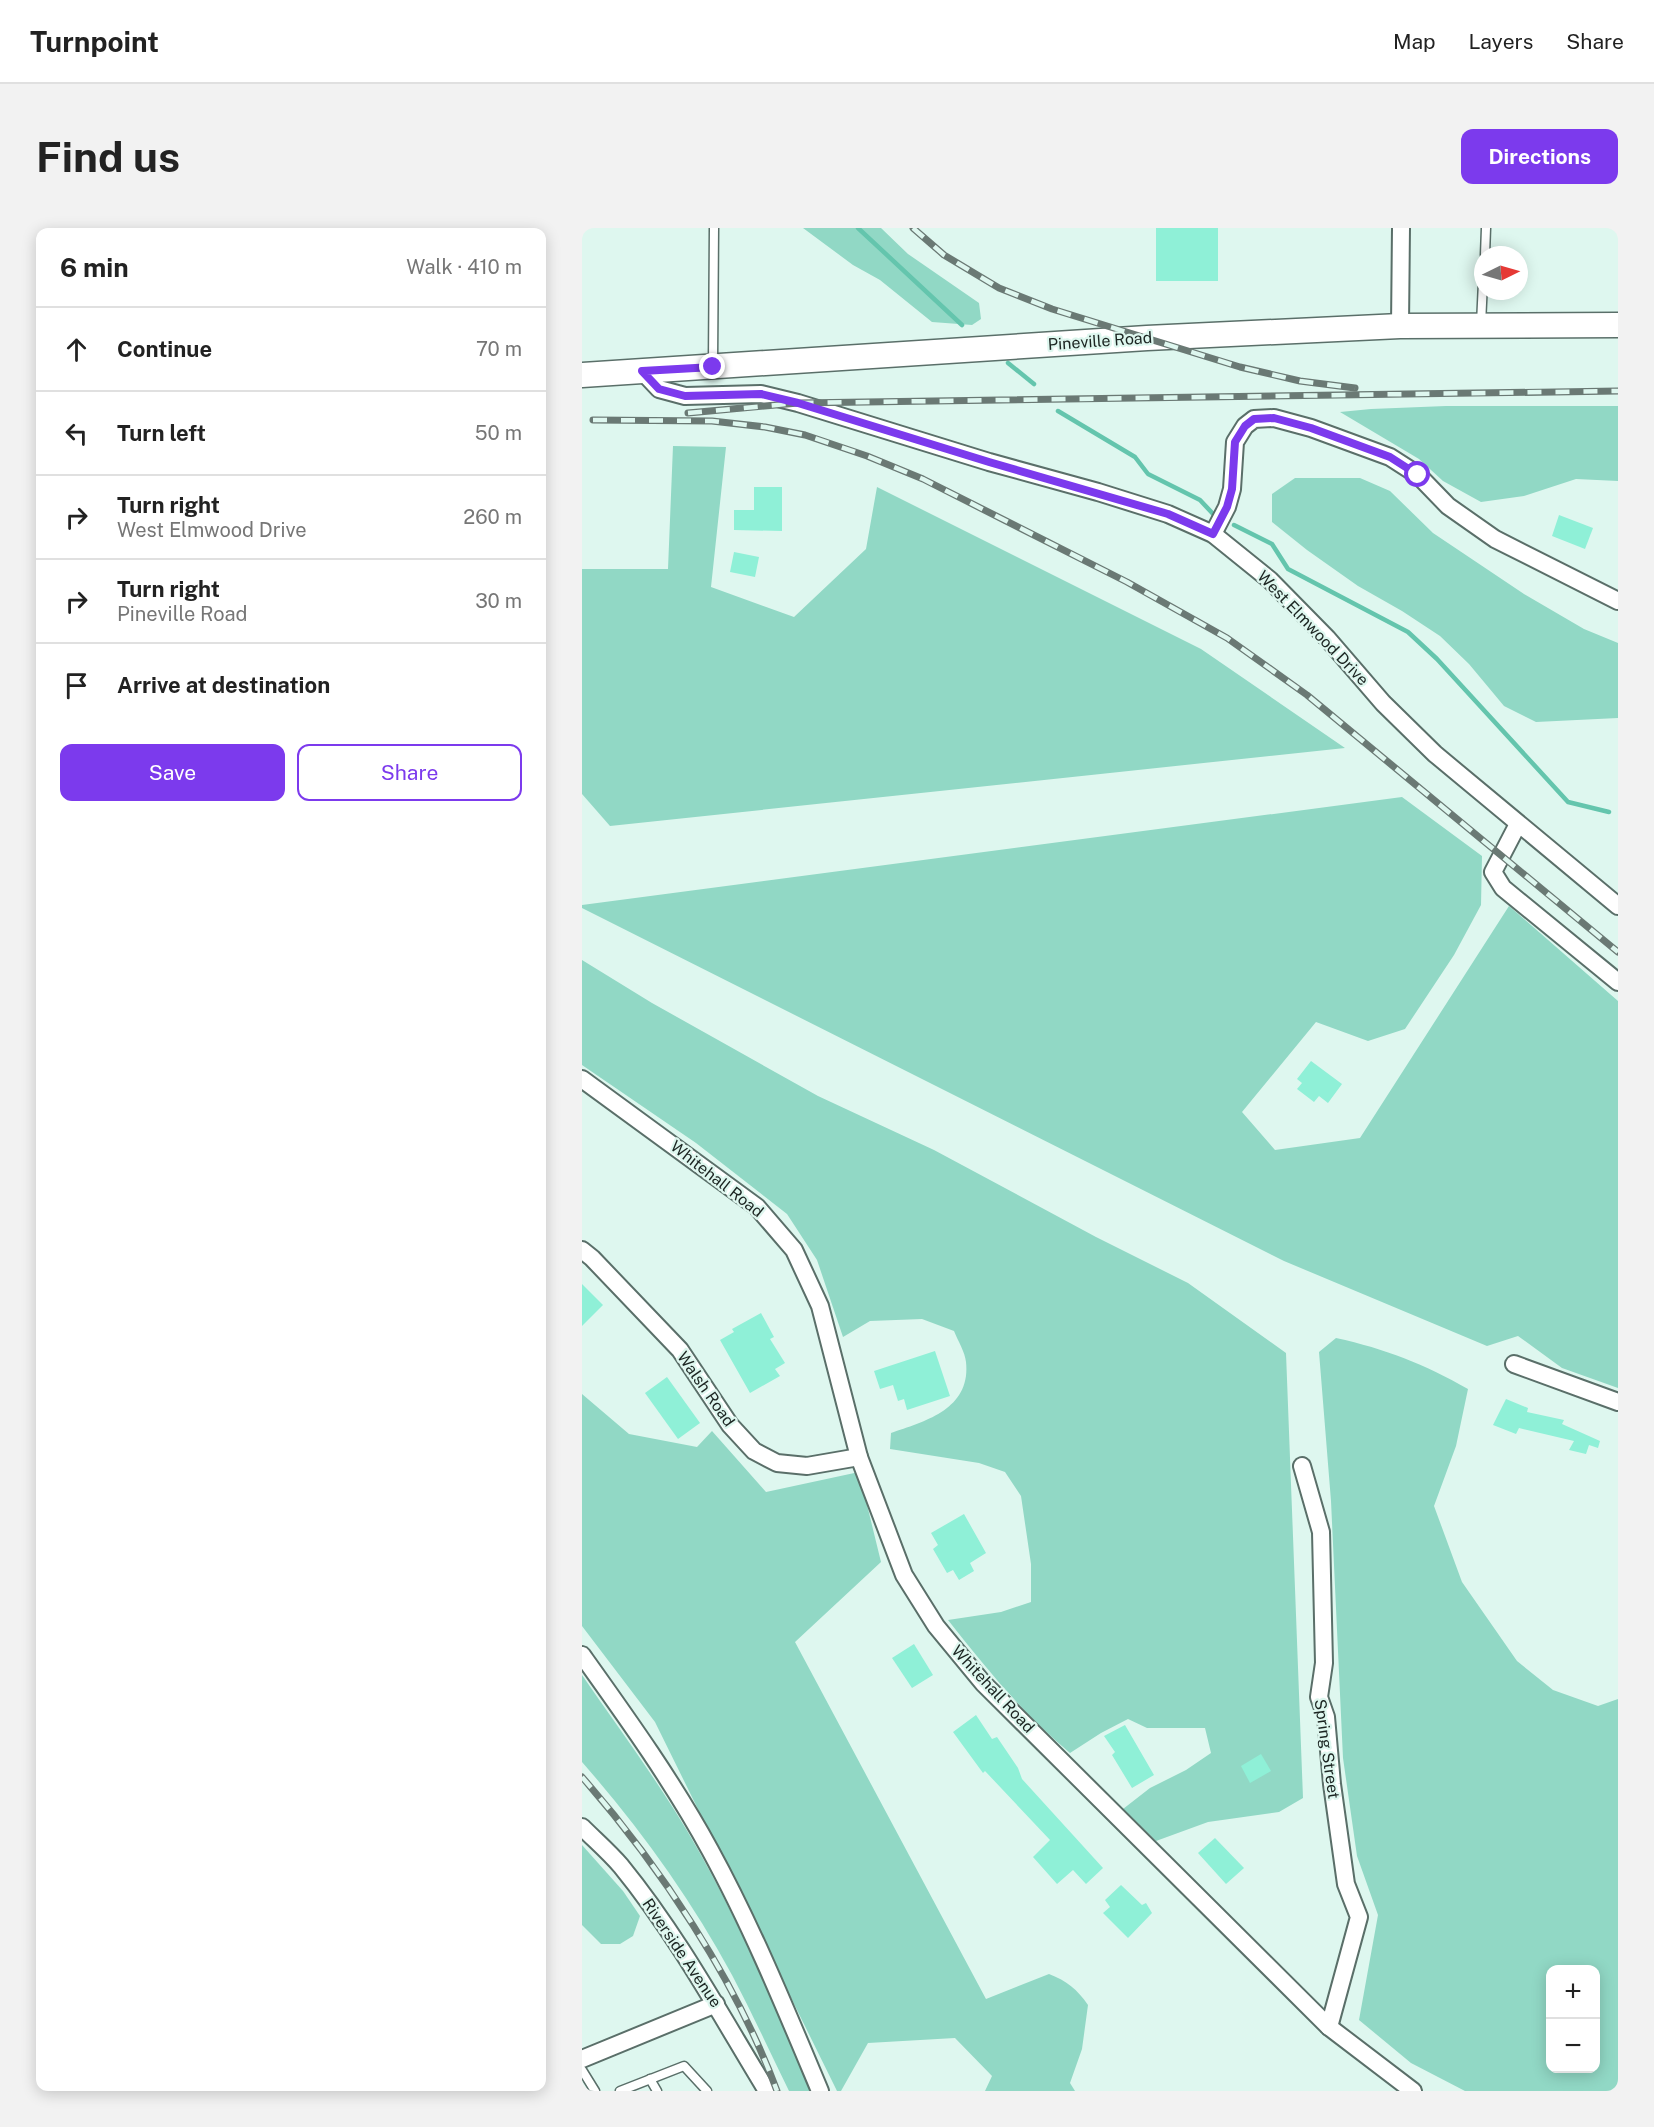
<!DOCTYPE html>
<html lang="en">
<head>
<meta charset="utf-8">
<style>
  body { margin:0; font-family:"Public Sans",sans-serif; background:#f2f2f2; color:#222 }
  .controls { position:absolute; right:18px; bottom:18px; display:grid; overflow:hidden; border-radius:12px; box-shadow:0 3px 15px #0003 }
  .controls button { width:54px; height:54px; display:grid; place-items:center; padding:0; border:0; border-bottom:2px solid #e0e0e0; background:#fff; color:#222; font:30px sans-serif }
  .compass { position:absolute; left:892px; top:18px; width:54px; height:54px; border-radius:50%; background:#fff; box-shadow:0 3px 15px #0003; rotate:85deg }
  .stop { position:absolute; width:18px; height:18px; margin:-14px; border:4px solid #7c3aed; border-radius:50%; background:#fff }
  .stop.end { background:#7c3aed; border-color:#fff; box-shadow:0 2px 6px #0008 }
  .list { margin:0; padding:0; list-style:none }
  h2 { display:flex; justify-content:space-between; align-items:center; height:78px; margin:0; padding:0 24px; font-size:26px }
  h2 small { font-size:20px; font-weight:400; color:#767676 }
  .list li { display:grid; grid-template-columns:39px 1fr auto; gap:18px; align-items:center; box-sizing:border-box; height:84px; padding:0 24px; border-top:2px solid #e0e0e0 }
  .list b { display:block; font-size:22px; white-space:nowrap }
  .list p { margin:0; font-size:20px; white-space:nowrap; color:#767676 }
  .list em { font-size:20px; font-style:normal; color:#767676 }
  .actions { display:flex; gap:12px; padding:18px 24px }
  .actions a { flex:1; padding:14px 0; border:2px solid #7c3aed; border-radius:12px; text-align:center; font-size:21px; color:#7c3aed }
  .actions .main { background:#7c3aed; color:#fff }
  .icon { flex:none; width:33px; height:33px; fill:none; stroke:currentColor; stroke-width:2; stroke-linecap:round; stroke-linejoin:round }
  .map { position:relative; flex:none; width:1036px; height:1863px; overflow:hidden; border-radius:12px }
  header { display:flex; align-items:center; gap:36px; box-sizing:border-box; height:84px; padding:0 30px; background:#fff; border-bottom:2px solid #e0e0e0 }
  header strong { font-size:28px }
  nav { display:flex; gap:33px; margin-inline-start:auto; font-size:21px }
  .intro { display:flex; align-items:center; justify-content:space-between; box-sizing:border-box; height:144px; padding:0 36px }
  h1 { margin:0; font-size:42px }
  .button { padding:15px 27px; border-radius:12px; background:#7c3aed; color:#fff; font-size:21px; font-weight:700 }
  main { display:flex; gap:36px; padding:0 36px }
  aside { flex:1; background:#fff; border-radius:12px; box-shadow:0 3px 15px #0003 }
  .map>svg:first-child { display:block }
  .green { fill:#91d8c5; fill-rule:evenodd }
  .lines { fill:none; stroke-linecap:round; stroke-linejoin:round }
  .stream { stroke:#64c5ad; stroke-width:4.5 }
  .building { fill:#8ff0d7 }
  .service-casing { stroke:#5a6f69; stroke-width:11 }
  .minor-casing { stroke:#5a6f69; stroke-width:20 }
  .secondary-casing { stroke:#5a6f69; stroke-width:27 }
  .service { stroke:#fff; stroke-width:8 }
  .minor { stroke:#fff; stroke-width:16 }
  .secondary { stroke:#fff; stroke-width:24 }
  .rail-casing { stroke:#6a7974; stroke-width:7 }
  .rail { stroke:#def7ef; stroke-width:4.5; stroke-dasharray:14; stroke-linecap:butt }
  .route { stroke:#7c3aed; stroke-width:8 }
  .labels { text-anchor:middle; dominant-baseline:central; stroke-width:4.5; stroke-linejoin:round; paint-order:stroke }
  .street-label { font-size:16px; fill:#1b2421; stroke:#def7ef }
</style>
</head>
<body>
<header>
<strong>Turnpoint</strong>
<nav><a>Map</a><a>Layers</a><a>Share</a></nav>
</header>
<div class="intro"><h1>Find us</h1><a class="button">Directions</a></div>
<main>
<aside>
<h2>6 min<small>Walk · 410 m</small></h2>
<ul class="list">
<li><svg class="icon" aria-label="ahead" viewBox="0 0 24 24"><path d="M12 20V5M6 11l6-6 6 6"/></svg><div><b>Continue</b></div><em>70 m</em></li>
<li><svg class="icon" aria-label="left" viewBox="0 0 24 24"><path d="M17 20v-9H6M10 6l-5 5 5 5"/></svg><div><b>Turn left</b></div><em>50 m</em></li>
<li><svg class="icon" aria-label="right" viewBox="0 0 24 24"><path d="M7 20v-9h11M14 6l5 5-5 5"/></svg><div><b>Turn right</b><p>West Elmwood Drive</p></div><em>260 m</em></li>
<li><svg class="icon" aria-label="right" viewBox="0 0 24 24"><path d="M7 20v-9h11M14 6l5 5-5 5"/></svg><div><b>Turn right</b><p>Pineville Road</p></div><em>30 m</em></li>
<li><svg class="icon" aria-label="arrive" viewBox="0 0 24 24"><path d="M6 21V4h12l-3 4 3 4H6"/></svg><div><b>Arrive at destination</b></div></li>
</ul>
<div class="actions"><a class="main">Save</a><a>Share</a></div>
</aside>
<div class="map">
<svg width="1036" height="1863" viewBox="0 0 1036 1863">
  <rect width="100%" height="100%" fill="#def7ef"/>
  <g class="green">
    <polygon points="221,0 299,0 326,26 397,75 399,91 390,97 350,94 298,52 271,37"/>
    <polygon points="864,178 1036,178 1036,253 994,251 942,268 899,274 861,253 837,231 758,184 789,181"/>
    <polygon points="91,218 144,219 129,359 212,389 284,321 295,259 619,421 763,520 28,598 0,566 0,341 86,341"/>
    <polygon points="713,250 778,250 808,263 851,305 942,366 1002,401 1036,415 1036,490 954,494 922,478 887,436 858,408 820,383 776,358 725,322 690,294 690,266"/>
    <polygon points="820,569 900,628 899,677 872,727 823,801 786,813 734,794 660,884 693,922 778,910 927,678 1036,773 1036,1160 980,1140 936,1108 905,1118 702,1033 0,680 0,677"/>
    <path d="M 0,732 L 70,775 L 236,868 L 352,922 L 514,1009 L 606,1055 L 704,1125 L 721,1570 L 697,1584 L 626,1594 L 574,1613 L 541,1581 L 568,1560 L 604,1542 L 629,1525 L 623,1500 L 565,1500 L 546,1491 L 519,1505 L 488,1525 C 442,1487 403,1439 366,1392 L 419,1384 L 449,1374 L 449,1336 L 439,1268 L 423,1244 L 397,1235 L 308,1221 L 309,1205 C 344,1193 389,1181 384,1134 C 383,1124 376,1113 372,1103 L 340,1091 L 288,1093 L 261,1109 L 235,1032 L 205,986 L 114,915 L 0,837 Z"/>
    <path d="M 754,1110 C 804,1121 842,1136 886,1161 L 874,1218 L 852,1278 L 880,1354 L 935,1433 L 971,1462 L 1016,1478 L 1036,1471 L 1036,1863 L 883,1863 L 829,1835 L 777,1792 L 796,1687 L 775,1628 L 761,1530 L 749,1273 L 737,1124 ZM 969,1742 L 1014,1742 L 1014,1840 L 969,1840 Z"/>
    <path d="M 0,1166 L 47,1206 L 115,1219 L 130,1203 L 184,1264 L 277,1244 L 299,1334 L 213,1414 L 404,1771 L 467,1746 C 485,1753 495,1761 506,1777 L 500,1821 L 488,1855 L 493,1863 L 403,1863 L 410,1848 L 373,1810 L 286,1815 L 259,1863 L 255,1863 L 73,1494 L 0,1398 Z"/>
    <path d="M 0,1447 C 31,1492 64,1537 93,1583 C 148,1671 189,1768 228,1863 L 207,1863 C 188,1824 170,1785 150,1747 C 109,1671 57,1599 0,1534 Z"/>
    <polygon points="0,1617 41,1663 58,1688 51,1708 38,1716 19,1716 0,1697"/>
  </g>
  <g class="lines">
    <g class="stream">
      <polyline points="276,0 380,97"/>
      <polyline points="426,135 452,156"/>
      <polyline points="476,183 553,229 566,246 618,272 633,288"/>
      <polyline points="652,297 690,316 706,341 826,404 855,431 986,574 1027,584"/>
    </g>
  </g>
  <g class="building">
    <rect x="574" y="0" width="62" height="53"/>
    <polygon points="172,259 200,259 200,303 152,302 152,282 172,282"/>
    <polygon points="977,287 1011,300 1003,321 970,308"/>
    <polygon points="152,324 177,329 173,349 148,344"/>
    <polygon points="729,833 760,856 746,875 737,868 732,874 715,861 720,855 715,851"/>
    <polygon points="0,1056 21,1077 0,1098"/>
    <polygon points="179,1085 192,1109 188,1111 203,1135 193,1141 198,1148 168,1165 138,1112 152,1104 150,1101"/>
    <polygon points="353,1123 368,1168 325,1182 322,1171 316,1173 311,1157 298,1161 292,1143"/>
    <polygon points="85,1149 118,1195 96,1211 63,1165"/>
    <polygon points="924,1171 946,1180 945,1184 982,1192 980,1196 1018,1213 1016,1220 1007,1217 1004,1226 987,1222 992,1213 937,1200 934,1206 911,1197"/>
    <polygon points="382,1286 404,1325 388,1335 392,1343 377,1352 371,1342 365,1345 351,1321 356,1317 349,1305"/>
    <polygon points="332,1416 351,1447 330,1460 310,1430"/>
    <polygon points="394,1487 410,1511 415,1509 436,1540 440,1551 521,1640 504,1656 491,1642 475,1656 451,1629 468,1612 403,1543 401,1545 371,1504"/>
    <polygon points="543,1497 572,1547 550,1560 530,1527 533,1524 522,1508"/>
    <polygon points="679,1526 689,1543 668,1555 659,1538"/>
    <polygon points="633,1610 662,1640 644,1656 616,1625"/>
    <polygon points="539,1657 560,1677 564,1675 570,1685 546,1710 521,1685 528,1679 523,1672"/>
  </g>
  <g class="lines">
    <g class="service-casing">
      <g id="service">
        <polyline points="903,27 904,0"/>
        <polyline points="899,96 901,54"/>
        <polyline points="131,135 132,0"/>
        <polyline points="0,1842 13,1863"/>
        <polyline points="68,1851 75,1863"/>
        <polyline points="38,1863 102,1838 125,1863"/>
      </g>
    </g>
    <g class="minor-casing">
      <g id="minor">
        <polyline points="818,98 819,0"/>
        <polyline points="60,143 77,161 103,168 179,166 216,175 407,234 516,264 586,286 631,306 688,352 745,410 801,475 853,526 1036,678"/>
        <polyline points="631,306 645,279 650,261 653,214 663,198 672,191 692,190 729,200 808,229 836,247 866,278 913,311 1036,373"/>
        <polyline points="936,596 911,644 921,660 1036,754"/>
        <polyline points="0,851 175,979 212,1022 238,1078 277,1229 322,1347 354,1398 401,1455 747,1799 831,1863"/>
        <polyline points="0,1022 10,1030 98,1122 148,1197 172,1223 195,1235 225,1238 277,1229"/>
        <polyline points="932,1136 1036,1174"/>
        <polyline points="720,1238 739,1304 742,1435 737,1469 744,1489 750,1556 764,1656 777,1689 747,1799"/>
        <path d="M 0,1427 C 45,1490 91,1554 128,1622 C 170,1699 204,1782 238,1863"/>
        <path d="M 0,1599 C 13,1612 27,1624 39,1638 C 96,1708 138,1786 185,1863"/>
        <polyline points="0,1831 134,1776"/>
      </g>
    </g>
    <g class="secondary-casing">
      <polyline id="secondary" points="0,147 565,110 818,98 1036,97"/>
    </g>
    <use href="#service" class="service"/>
    <use href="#minor" class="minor"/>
    <use href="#secondary" class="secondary"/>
    <g class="rail-casing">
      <g id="rail">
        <polyline points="331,0 362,27 417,60 470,81 658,139 718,153 773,160"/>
        <polyline points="106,185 216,175 1036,163"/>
        <polyline points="11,192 130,193 183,199 223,207 285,228 341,251 545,354 645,410 725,467 1036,724"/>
        <path d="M 0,1549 C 78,1638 154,1752 195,1863"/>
      </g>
    </g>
    <use href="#rail" class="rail"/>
  </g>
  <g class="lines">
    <polyline class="route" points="131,139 60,143 77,161 103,168 179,166 216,175 407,234 586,286 631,306 645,279 650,261 653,214 663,198 672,191 692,190 729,200 808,229 836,247"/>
  </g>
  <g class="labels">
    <g class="street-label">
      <text transform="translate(518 113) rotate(-4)">Pineville Road</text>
      <text transform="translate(731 400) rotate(46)">West Elmwood Drive</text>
      <text transform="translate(135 951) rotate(38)">Whitehall Road</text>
      <text transform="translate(124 1161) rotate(55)">Walsh Road</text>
      <text transform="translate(411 1461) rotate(47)">Whitehall Road</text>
      <text transform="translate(745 1521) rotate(82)">Spring Street</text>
      <text transform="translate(100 1725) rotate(56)">Riverside Avenue</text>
    </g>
  </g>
</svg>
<div class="controls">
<button>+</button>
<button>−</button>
</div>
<svg class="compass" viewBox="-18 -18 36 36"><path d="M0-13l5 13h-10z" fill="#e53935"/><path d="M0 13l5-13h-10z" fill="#767676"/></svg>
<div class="stop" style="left:836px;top:247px"></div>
<div class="stop end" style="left:131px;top:139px"></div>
</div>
</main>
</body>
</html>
